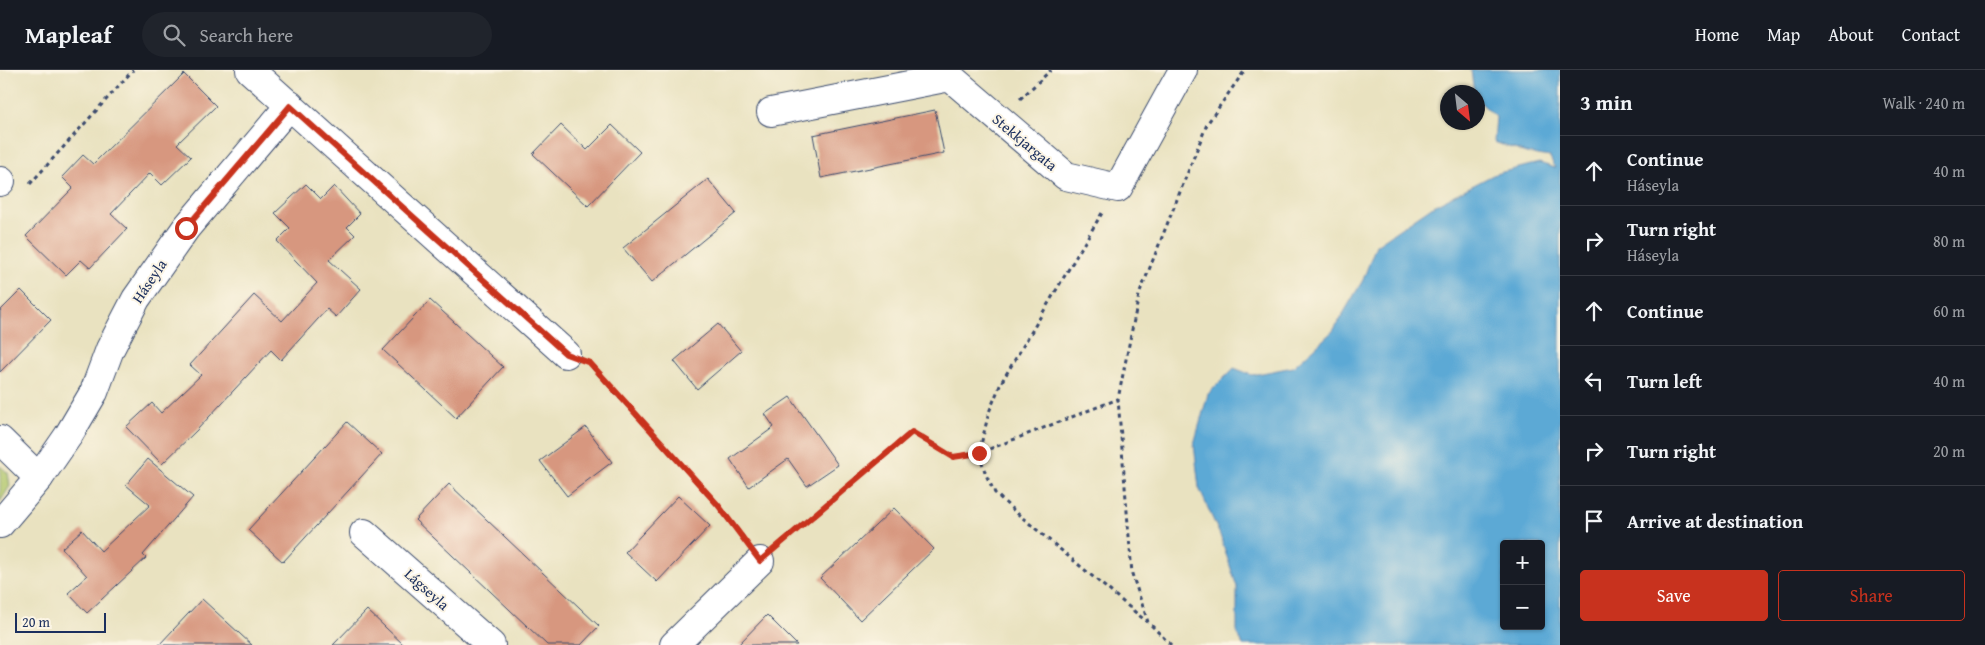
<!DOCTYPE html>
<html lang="en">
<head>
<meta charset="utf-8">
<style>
  body { margin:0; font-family:"Gentium Book Plus",serif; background:#20242c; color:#f1f3f6 }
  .controls { position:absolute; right:15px; bottom:15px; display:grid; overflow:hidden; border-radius:5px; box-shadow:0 1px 4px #0004 }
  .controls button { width:45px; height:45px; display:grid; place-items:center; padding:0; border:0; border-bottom:1px solid #363941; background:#171b24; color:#f1f3f6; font:25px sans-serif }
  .compass { position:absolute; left:1440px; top:15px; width:45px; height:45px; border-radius:50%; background:#171b24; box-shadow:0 1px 4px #0004; rotate:152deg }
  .scale { position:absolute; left:15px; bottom:12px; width:91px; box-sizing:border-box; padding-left:5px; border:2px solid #1b2f5e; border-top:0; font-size:14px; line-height:18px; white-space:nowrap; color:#1b2f5e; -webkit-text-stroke:4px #fcf5e5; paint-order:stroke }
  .stop { position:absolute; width:15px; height:15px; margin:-11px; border:4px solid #c8321e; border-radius:50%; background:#fff }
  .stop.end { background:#c8321e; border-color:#fff; box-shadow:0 1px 5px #0008 }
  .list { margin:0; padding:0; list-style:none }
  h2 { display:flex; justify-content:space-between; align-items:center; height:65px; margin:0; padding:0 20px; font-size:21px }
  h2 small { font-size:16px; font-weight:400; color:#9ea1a6 }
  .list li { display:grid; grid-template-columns:32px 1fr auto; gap:15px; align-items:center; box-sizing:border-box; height:70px; padding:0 20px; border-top:1px solid #363941 }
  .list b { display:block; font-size:19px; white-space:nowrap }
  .list p { margin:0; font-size:16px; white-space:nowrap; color:#9ea1a6 }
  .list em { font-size:16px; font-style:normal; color:#9ea1a6 }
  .actions { display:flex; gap:10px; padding:15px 20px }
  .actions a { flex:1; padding:11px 0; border:1px solid #c8321e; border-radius:5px; text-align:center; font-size:18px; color:#c8321e }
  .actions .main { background:#c8321e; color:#fff }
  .icon { flex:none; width:28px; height:28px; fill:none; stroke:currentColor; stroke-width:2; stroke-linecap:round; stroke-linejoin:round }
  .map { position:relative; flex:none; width:1560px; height:575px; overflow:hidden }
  header { display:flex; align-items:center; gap:30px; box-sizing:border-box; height:70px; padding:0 25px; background:#171b24; border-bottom:1px solid #363941 }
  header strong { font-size:24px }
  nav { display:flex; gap:28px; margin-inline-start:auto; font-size:18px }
  .search { width:350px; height:45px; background:#20242c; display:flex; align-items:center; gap:12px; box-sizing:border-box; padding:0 18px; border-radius:28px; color:#9ea1a6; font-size:19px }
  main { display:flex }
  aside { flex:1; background:#171b24 }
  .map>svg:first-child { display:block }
  .green { fill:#b0c66b; stroke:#667a64 }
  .water { fill:#5ca9d5; stroke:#3c6c9a; fill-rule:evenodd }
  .building { fill:#d7977f }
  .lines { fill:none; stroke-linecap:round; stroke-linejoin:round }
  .minor-casing { stroke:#3a4a6d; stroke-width:30 }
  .path { stroke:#3a4a6d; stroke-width:3; stroke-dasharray:4 4; stroke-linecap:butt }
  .minor { stroke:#fff; stroke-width:28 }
  .route { stroke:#c8321e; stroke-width:6 }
  .labels { text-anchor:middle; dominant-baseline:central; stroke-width:4; stroke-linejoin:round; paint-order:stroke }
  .street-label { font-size:15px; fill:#1b2f5e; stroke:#fcf5e5 }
</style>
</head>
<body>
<header>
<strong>Mapleaf</strong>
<div class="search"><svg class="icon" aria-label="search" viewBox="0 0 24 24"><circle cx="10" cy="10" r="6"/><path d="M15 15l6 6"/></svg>Search here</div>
<nav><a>Home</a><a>Map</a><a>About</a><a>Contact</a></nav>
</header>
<main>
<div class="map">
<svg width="1560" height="575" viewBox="0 0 1560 575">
  <rect width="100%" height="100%" fill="#fcf5e5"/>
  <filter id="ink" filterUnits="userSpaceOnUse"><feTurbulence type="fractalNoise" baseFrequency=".02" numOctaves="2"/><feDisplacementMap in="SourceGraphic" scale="10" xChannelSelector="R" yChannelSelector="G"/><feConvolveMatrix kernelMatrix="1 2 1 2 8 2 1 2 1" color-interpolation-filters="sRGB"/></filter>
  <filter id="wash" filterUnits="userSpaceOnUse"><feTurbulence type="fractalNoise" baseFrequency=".0096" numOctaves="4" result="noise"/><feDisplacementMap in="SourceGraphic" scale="20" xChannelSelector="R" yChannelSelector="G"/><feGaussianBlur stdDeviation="1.12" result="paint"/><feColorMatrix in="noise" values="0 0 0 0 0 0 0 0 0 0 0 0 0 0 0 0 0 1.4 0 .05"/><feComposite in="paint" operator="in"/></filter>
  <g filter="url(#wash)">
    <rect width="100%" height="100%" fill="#e9e2c0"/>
    <polygon class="green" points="0,396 8,403 10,416 0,432"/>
    <path class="water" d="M 1471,0 L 1560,0 L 1560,575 L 1243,575 L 1237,563 L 1237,517 L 1220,465 L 1199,418 L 1194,374 L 1208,324 L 1234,298 L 1252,305 L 1293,297 L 1333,261 L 1363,210 L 1376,175 L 1433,136 L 1495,104 L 1539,93 L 1555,98 L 1550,87 L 1526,83 L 1494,72 L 1496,47 L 1478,30 L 1478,22 L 1474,22 ZM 1504,474 L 1541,474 L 1541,556 L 1504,556 Z"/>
    <g id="blocks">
      <g class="building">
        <polygon points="184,4 216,36 177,74 191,87 162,115 150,103 111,144 127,159 90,198 81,190 66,205 26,166 73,118 62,107 83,85 93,94"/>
        <polygon points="935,40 944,83 821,108 813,65"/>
        <polygon points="561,55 587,80 612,55 640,82 588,136 533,84"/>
        <polygon points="708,109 736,143 652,212 623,178"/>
        <polygon points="306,114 321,129 334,116 360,144 347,157 355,165 329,190 361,219 336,247 327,239 281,290 271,280 197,360 162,394 126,357 152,333 161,343 201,305 190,295 254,225 282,251 317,213 277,171 290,158 275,143"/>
        <polygon points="21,220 51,250 0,302 0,241"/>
        <polygon points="430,230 503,297 456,348 383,280"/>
        <polygon points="718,254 741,281 697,319 674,291"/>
        <polygon points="790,327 838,395 807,416 788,389 749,417 730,389 774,357 765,344"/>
        <polygon points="347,352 382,384 283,492 248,460"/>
        <polygon points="586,357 612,392 567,426 540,391"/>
        <polygon points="148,389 193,427 143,485 146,488 87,543 68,523 87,506 62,478 82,460 101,481 150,435 126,415"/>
        <polygon points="449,414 599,556 581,575 547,575 415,450"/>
        <polygon points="678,426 710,456 657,512 625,482"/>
        <polygon points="894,438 934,479 860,550 820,508"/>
        <polygon points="202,529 252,575 159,575"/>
        <polygon points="367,540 404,575 333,575"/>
        <polygon points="767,545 797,575 738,575"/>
      </g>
    </g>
  </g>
  <g filter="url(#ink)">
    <use href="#blocks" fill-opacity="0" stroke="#3a4a6d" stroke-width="1"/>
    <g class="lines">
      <g class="minor-casing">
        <g id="minor">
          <polyline points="250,0 566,284"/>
          <polyline points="771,42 950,7 1066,106 1118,118 1183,0"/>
          <polyline points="0,112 1,111"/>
          <polyline points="0,370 39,408"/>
          <polyline points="0,454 39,408 68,366 94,322 110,279 136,229 186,158 290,35"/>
          <polyline points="364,463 491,575"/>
          <polyline points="674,575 760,491"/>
        </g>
      </g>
      <g class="path">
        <polyline points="1020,29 1051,0"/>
        <polyline points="30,114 133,0"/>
        <polyline points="1102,143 1001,313 989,342 979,383 986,405 995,423 1012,439 1147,552"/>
        <polyline points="593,297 718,435 744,469"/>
        <polyline points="782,472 912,362 953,387 979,383 1118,329"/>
        <polyline points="1171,575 1148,552 1132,504 1118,329 1139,225 1207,54 1245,0"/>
      </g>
      <use href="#minor" class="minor"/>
    </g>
  </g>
  <g class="lines" filter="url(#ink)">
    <polyline class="route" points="186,158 290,36 566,284 590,293 718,435 760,491 912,362 953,387 979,383"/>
  </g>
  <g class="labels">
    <g class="street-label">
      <text transform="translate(1025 72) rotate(40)">Stekkjargata</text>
      <text transform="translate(149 211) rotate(-56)">Háseyla</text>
      <text transform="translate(427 519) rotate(42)">Lágseyla</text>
    </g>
  </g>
</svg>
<div class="controls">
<button>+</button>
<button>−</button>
</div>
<svg class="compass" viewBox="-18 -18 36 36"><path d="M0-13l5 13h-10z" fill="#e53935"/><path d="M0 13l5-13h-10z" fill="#9ea1a6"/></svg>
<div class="scale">20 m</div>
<div class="stop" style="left:186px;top:158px"></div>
<div class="stop end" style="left:979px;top:383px"></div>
</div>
<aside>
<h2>3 min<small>Walk · 240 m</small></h2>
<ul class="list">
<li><svg class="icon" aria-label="ahead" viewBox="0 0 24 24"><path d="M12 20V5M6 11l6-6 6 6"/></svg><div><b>Continue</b><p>Háseyla</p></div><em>40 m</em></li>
<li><svg class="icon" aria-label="right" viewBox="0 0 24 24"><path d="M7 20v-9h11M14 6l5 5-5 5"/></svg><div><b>Turn right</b><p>Háseyla</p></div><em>80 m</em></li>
<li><svg class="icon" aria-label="ahead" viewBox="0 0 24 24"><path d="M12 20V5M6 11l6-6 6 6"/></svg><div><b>Continue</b></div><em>60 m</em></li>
<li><svg class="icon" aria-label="left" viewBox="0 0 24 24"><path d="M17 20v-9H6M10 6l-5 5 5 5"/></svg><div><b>Turn left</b></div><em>40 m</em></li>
<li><svg class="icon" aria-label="right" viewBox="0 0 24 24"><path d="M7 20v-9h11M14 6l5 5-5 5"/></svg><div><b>Turn right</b></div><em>20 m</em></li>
<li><svg class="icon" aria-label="arrive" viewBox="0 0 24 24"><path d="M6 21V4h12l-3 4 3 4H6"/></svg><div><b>Arrive at destination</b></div></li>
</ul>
<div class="actions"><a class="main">Save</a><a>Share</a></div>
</aside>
</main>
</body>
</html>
